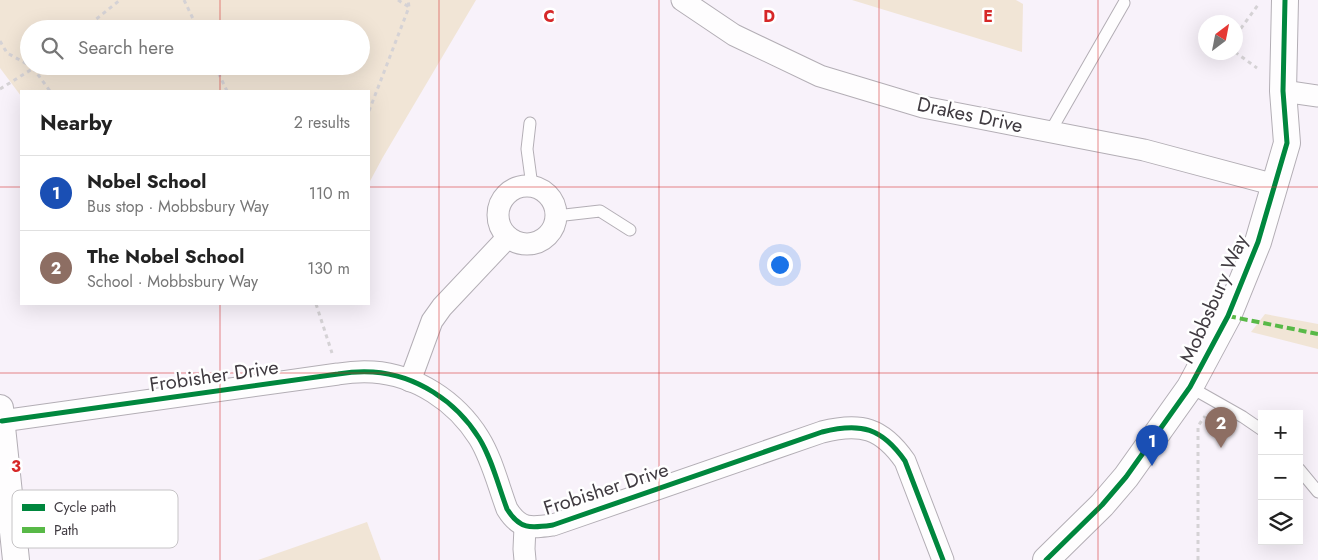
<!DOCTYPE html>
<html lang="en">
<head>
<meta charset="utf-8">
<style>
  body { margin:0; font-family:Jost,sans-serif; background:#f6f6f6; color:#222 }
  .controls { position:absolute; right:15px; bottom:15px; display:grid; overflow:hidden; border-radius:0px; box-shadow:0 5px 20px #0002 }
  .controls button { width:45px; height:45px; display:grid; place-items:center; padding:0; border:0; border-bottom:1px solid #e0e0e0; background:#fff; color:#222; font:25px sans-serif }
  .compass { position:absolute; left:1198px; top:15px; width:45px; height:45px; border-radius:50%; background:#fff; box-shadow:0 5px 20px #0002; rotate:32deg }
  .you { position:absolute; left:779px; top:264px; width:18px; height:18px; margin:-12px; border:4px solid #fff; border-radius:50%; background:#1a73e8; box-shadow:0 0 0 8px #1a73e833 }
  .badge { display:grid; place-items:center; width:32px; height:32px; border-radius:50%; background:#d93025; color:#fff; font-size:16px; font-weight:700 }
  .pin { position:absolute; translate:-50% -41px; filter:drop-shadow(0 1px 2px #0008) }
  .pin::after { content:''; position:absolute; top:26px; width:18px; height:15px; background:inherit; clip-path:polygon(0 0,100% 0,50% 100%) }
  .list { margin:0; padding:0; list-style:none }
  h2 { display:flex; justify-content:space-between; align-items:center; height:65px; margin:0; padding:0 20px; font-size:21px }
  h2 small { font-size:16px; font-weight:400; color:#767676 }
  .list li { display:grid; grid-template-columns:32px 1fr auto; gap:15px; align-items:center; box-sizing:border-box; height:75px; padding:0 20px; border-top:1px solid #e0e0e0 }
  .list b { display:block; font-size:19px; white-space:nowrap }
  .list p { margin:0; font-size:16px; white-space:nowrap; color:#767676 }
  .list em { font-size:16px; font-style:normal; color:#767676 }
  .icon { flex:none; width:28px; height:28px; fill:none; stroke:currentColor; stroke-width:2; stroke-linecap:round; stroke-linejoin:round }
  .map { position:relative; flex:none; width:1318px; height:560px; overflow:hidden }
  .search { position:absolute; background:#fff; box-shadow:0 5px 20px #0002; left:20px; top:20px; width:350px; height:55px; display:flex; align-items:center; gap:12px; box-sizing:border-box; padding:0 18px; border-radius:28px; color:#767676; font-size:19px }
  .panel { position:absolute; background:#fff; box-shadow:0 5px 20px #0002; left:20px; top:90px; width:350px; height:215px; border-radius:0px }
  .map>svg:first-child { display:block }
  .green { fill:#f1e5d6; fill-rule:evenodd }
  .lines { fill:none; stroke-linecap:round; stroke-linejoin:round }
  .service-casing { stroke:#b3aeb5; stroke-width:13 }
  .minor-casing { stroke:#b3aeb5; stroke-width:23 }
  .tertiary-casing { stroke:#b3aeb5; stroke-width:28 }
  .path { stroke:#d5d2d5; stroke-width:3; stroke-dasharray:4 4; stroke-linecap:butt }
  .service { stroke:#fefdfe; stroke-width:11 }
  .minor { stroke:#fefdfe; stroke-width:21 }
  .tertiary { stroke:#fefdfe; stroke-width:26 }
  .quiet { stroke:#58b947; stroke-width:4; stroke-dasharray:8 4; stroke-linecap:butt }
  .cycleway-casing { stroke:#fff; stroke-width:8 }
  .cycleway { stroke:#00873e; stroke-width:5 }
  .grid { fill:none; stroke:#d62828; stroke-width:1; stroke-opacity:0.55 }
  .labels { text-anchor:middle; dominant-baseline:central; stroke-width:5; stroke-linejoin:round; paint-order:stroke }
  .street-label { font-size:20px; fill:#403b41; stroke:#fff }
  .key { fill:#fff; stroke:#c6c4c6; stroke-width:1 }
  .key-label { font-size:14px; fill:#403b41 }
  .grid-label { font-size:16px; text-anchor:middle; font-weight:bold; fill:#d62828; stroke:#fff; stroke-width:5; stroke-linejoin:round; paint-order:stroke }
</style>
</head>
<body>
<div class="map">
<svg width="1318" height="560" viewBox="0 0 1318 560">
  <rect width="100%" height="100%" fill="#f8f2fa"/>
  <g class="green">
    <path d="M 0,0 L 476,0 L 383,157 L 369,183 L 369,91 L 21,91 L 21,96 L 0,68 ZM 29,29 L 361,29 L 361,66 L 29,66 Z"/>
    <polygon points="852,0 1016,0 1023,4 1022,52"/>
    <polygon points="1265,314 1318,324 1318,349 1251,332"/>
    <polygon points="367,522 381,560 258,560"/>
  </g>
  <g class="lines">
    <g class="service-casing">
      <g id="service">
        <polyline points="530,123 527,149 532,186"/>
        <polyline points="1050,132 1124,3"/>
        <polyline points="556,216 600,211 630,230"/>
        <polyline points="1190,387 1243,417 1262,430"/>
        <polyline points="1299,469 1318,492"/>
      </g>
    </g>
    <g class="minor-casing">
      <g id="minor">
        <polyline points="682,0 734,35 820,76 923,107 1144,150 1275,185"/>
        <polyline points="1283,91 1318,96"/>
        <circle cx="527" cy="215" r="29"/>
        <polyline points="410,381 432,321 442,307 508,237"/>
        <path d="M 2,421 L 338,374 C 350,372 361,371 373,372 C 416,375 456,401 479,438 C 492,459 498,485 507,509 C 520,530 531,528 553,525 L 822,432 C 861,422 882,428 905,461 L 943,560"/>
        <polyline points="525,560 524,549 525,527"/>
      </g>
    </g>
    <g class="tertiary-casing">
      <g id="tertiary">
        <polyline points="0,408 16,560"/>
        <polyline points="1046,560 1102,505 1126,477 1190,387 1228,316 1258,242 1287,143 1283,91 1285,0"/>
      </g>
    </g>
    <g class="path">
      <polyline points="184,0 198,29"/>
      <polyline points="398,0 409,7"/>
      <polyline points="84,29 120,0"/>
      <polyline points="1236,35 1258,5"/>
      <polyline points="0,41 7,53 29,65"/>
      <polyline points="1235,52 1257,68"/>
      <polyline points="215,66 227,91"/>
      <polyline points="33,68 50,91"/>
      <polyline points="0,89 37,66"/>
      <polyline points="369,111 409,7 408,0"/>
      <polyline points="316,304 332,353"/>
      <polyline points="1198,560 1198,426 1205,416"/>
    </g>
    <use href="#service" class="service"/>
    <use href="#minor" class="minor"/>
    <use href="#tertiary" class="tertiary"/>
    <polyline class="quiet" points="1228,316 1318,334"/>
    <g class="cycleway-casing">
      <g id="cycleway">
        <path d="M 2,421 L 338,374 C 350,372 361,371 373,372 C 416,375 456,401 479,438 C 492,459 498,485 507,509 C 520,530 531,528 553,525 L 822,432 C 861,422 882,428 905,461 L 943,560"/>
        <polyline points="1046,560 1102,505 1126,477 1190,387 1228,316 1258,242 1287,143 1283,91 1285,0"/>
      </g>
    </g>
    <use href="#cycleway" class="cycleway"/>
  </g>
  <path class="grid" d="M 220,0 L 220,29M 439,0 L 439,560M 659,0 L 659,560M 879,0 L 879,560M 1098,0 L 1098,560M 220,66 L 220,91M 0,187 L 21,187M 369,187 L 1318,187M 220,304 L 220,560M 0,373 L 1318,373"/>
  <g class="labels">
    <g class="street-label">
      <text transform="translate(970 115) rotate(12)">Drakes Drive</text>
      <text transform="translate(1214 299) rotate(-66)">Mobbsbury Way</text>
      <text transform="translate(214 376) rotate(-8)">Frobisher Drive</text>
      <text transform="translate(606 489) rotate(-18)">Frobisher Drive</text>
    </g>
  </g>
  <rect x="12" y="490" width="166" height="58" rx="8" class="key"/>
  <rect x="22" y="504" width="23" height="7" fill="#00873e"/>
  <rect x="22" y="527" width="23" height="6" fill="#58b947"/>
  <g class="key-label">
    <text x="54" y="512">Cycle path</text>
    <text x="54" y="535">Path</text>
  </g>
  <g class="grid-label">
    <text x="549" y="22">C</text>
    <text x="769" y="22">D</text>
    <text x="988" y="22">E</text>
    <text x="16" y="472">3</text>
  </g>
</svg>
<div class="controls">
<button>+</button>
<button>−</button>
<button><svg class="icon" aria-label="layers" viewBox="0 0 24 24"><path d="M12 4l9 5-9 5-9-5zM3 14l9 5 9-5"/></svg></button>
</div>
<svg class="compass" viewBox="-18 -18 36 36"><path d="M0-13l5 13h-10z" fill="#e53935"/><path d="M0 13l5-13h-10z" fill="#767676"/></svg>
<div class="you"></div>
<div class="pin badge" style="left:1152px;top:466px;background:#1a4fb4">1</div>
<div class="pin badge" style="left:1221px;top:448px;background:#8d6e63">2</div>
<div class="search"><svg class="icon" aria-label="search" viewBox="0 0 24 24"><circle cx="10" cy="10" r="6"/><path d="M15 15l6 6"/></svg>Search here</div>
<section class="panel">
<h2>Nearby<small>2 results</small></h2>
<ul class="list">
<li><span class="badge" style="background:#1a4fb4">1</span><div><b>Nobel School</b><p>Bus stop · Mobbsbury Way</p></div><em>110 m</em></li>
<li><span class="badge" style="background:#8d6e63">2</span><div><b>The Nobel School</b><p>School · Mobbsbury Way</p></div><em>130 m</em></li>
</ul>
</section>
</div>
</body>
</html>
